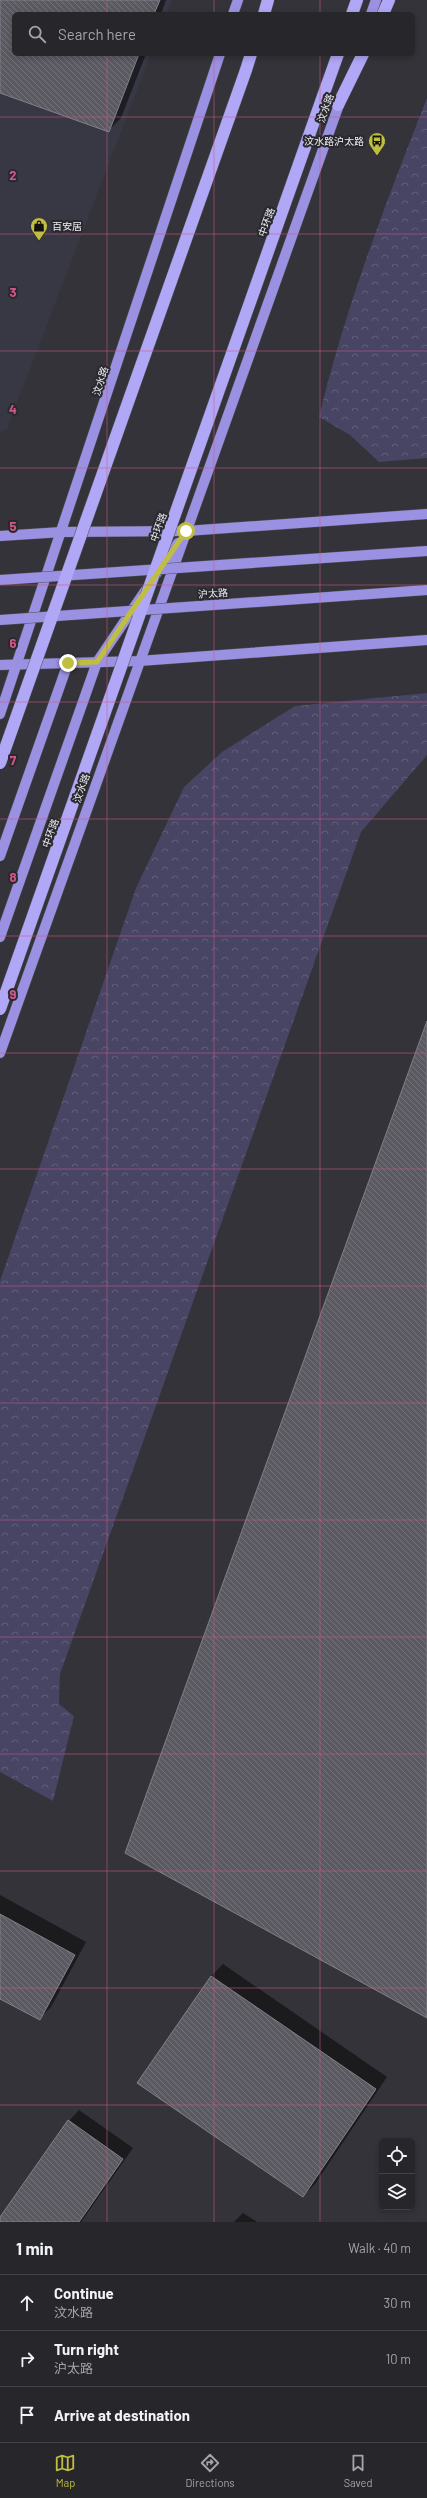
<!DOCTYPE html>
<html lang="en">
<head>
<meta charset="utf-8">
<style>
  body { margin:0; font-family:Barlow,"Noto Sans SC",sans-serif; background:#2e2e33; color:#f1f3f6 }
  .controls { position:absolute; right:12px; bottom:12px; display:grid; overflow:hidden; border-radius:6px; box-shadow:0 2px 6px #0003 }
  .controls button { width:36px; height:36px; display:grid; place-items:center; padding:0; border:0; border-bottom:1px solid #424347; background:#26262b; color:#f1f3f6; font:20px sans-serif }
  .stop { position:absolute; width:12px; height:12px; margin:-9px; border:3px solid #c0be41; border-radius:50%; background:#fff }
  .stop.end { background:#c0be41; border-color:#fff; box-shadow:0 1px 4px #0008 }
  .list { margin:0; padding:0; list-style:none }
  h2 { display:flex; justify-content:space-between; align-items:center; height:52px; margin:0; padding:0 16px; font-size:17px }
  h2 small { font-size:13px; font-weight:400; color:#a4a5a9 }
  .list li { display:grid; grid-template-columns:26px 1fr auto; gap:12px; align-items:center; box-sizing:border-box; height:56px; padding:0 16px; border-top:1px solid #424347 }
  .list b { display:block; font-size:15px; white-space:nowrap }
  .list p { margin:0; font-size:13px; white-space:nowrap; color:#a4a5a9 }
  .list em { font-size:13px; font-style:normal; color:#a4a5a9 }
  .icon { flex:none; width:22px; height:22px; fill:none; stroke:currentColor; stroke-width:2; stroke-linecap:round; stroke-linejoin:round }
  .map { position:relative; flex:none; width:427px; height:2222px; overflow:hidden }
  .search { position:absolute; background:#26262b; box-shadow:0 2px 6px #0003; left:12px; right:12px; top:12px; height:44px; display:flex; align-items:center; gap:10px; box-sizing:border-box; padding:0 14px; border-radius:6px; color:#a4a5a9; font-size:15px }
  .sheet { height:220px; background:#26262b }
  nav { display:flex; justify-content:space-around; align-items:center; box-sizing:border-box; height:56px; border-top:1px solid #424347; background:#26262b; font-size:11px; color:#a4a5a9 }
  nav a { display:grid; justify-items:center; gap:2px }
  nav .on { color:#c0be41 }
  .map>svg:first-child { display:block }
  .built { fill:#383744 }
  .forest { fill:url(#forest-crowns) }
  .shadow { fill:#0007 }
  .building { fill:url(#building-back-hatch); stroke:#808088 }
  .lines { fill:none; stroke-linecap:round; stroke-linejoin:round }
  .major-casing { stroke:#515157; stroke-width:11 }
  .highway-casing { stroke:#515157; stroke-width:13 }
  .major { stroke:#9b91e3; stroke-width:10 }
  .highway { stroke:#b0a7f6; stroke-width:12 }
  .major-bridge-casing { stroke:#515157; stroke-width:11; stroke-linecap:butt }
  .highway-bridge-casing { stroke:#515157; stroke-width:13; stroke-linecap:butt }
  .major-bridge { stroke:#9b91e3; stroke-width:10 }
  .highway-bridge { stroke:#b0a7f6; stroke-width:12 }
  .route { stroke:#c0be41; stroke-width:5 }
  .grid { fill:none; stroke:#d05889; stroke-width:1; stroke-opacity:0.55 }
  .labels { text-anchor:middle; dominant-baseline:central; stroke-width:4; stroke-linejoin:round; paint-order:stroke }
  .street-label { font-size:10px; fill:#efeff3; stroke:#29292f }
  .poi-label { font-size:10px; fill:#efeff3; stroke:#29292f; text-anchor:end }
  .grid-label { font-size:13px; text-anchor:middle; font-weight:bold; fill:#d05889; stroke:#29292f; stroke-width:4; stroke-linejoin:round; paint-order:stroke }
</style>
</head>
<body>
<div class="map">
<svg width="427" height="2222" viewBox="0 0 427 2222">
  <defs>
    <pattern id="forest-crowns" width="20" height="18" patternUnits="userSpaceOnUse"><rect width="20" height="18" fill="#474464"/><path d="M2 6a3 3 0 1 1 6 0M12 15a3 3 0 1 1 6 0" fill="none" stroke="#625f7b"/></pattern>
    <pattern id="building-back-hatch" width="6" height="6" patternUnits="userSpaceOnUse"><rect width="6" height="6" fill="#5b5a62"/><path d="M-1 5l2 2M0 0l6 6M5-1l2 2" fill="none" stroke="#737279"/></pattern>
  </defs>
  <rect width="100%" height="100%" fill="#333339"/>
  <polygon class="built" points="0,0 172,0 167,14 14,14 14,54 151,54 7,429 0,432"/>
  <g class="forest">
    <path d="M 427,98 L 427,458 L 379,462 L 350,435 L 319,417 C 345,308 386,202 427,98 Z"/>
    <polygon points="427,693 427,755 361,832 60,1674 59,1704 74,1716 53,1801 0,1772 0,1281 136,888 184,787 222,752 295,706"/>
  </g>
  <g class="shadow">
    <polygon points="0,0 166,0 161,14 14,14 14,54 146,54 121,118 109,130 0,92"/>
    <polygon points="0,1895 86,1942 51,2007 39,2019 0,1997"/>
    <polygon points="223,1964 387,2077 315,2184 303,2196 211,1976"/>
    <polygon points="79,2110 133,2148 81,2222 0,2222 0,2219 69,2121"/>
    <polygon points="243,2213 257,2222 234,2222"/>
  </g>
  <g class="building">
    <polygon points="0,0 160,0 154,14 14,14 14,54 139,54 109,132 0,93"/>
    <polygon points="427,1021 427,2018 125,1853"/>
    <polygon points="0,1914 75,1955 40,2020 0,1999"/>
    <polygon points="211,1976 376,2089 303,2197 137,2083"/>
    <polygon points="68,2120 123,2159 79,2222 0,2222 0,2217"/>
  </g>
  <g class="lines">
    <g class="major-casing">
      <g id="major">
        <polyline points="233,14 238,0"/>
        <polyline points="371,14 376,0"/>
        <polyline points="0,536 62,532 186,531 427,514"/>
        <polyline points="156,574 178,543"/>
        <polyline points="0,665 139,661 427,640"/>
        <polyline points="0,714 220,54"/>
        <polyline points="0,856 68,663"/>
        <polyline points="0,937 97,662 145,591"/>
        <polyline points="0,1053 341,99"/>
      </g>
    </g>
    <g class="highway-casing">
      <g id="highway">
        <polyline points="264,14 268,0"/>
        <polyline points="352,14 357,0"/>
        <polyline points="383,14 389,0"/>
        <polyline points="246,70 251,54"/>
        <polyline points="323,96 338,54"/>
        <polyline points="338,105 363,54"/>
      </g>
    </g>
    <use href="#major" class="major"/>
    <use href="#highway" class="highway"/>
    <g class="major-bridge-casing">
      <g id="major-bridge">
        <polyline points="0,580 427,551"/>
        <polyline points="0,620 427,590"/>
      </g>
    </g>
    <g class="highway-bridge-casing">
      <g id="highway-bridge">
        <polyline points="0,763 246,70"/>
        <polyline points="0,1009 323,96"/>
      </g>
    </g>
    <use href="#major-bridge" class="major-bridge"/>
    <use href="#highway-bridge" class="highway-bridge"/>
  </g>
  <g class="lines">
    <polyline class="route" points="68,663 97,662 186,531"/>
  </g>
  <path class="grid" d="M 107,0 L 107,14M 214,0 L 214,14M 320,0 L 320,14M 107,54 L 107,2222M 214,54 L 214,2222M 320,54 L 320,2222M 0,117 L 427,117M 0,234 L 427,234M 0,351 L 427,351M 0,468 L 427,468M 0,585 L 427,585M 0,702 L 427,702M 0,819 L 427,819M 0,936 L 427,936M 0,1053 L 427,1053M 0,1169 L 427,1169M 0,1286 L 427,1286M 0,1403 L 427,1403M 0,1520 L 427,1520M 0,1637 L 427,1637M 0,1754 L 427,1754M 0,1871 L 427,1871M 0,1988 L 427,1988M 0,2105 L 427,2105"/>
  <defs>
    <g id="bus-pin" transform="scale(0.9)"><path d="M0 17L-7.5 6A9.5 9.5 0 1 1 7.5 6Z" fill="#c0be41" stroke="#29292f"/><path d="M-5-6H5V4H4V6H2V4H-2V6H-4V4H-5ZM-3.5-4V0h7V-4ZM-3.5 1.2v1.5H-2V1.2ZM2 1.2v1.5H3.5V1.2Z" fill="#111"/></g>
    <g id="shop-pin" transform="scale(0.9)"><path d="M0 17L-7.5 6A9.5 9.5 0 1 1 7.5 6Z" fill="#c0be41" stroke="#29292f"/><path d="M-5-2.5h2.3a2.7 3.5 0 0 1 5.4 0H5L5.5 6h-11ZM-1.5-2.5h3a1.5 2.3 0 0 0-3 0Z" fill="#111"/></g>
  </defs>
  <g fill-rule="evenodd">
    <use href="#bus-pin" x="377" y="141"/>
    <use href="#shop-pin" x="39" y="226"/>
  </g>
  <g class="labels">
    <g class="street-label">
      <text transform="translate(325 108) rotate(-70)">汶水路</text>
      <text transform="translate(266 222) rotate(-70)">中环路</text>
      <text transform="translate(100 381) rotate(-72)">汶水路</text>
      <text transform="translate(158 527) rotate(-70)">中环路</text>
      <text transform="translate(213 593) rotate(-4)">沪太路</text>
      <text transform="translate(81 788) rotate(-70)">汶水路</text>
      <text transform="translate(50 833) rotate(-70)">中环路</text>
    </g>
    <g class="poi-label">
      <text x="364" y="141">汶水路沪太路</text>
      <text x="52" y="226" text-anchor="start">百安居</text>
    </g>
  </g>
  <g class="grid-label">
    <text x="13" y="180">2</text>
    <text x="13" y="297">3</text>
    <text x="13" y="414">4</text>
    <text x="13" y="531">5</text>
    <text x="13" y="648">6</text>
    <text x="13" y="765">7</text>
    <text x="13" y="882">8</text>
    <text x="13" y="999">9</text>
  </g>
</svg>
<div class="controls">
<button><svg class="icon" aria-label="locate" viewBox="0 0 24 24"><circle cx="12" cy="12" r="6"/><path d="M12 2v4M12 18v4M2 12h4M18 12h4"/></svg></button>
<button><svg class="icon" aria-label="layers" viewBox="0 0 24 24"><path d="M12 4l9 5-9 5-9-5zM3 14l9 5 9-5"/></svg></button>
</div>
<div class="stop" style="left:186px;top:531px"></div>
<div class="stop end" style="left:68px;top:663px"></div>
<div class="search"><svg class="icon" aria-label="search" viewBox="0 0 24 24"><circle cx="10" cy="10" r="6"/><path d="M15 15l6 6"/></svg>Search here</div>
</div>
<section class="sheet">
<h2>1 min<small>Walk · 40 m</small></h2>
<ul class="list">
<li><svg class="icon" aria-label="ahead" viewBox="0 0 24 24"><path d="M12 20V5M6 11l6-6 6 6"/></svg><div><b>Continue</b><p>汶水路</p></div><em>30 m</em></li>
<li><svg class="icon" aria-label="right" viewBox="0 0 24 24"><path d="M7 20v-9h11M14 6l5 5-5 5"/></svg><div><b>Turn right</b><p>沪太路</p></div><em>10 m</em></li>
<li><svg class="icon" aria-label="arrive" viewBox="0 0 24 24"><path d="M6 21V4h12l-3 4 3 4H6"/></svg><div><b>Arrive at destination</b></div></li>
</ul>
</section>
<nav>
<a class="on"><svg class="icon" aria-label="map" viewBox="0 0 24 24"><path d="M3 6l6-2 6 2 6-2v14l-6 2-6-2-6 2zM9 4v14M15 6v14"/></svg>Map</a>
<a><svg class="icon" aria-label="directions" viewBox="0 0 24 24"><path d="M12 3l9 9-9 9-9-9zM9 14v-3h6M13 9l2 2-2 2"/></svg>Directions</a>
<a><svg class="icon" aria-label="saved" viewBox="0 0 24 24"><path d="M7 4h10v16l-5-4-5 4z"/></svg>Saved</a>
</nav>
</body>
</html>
